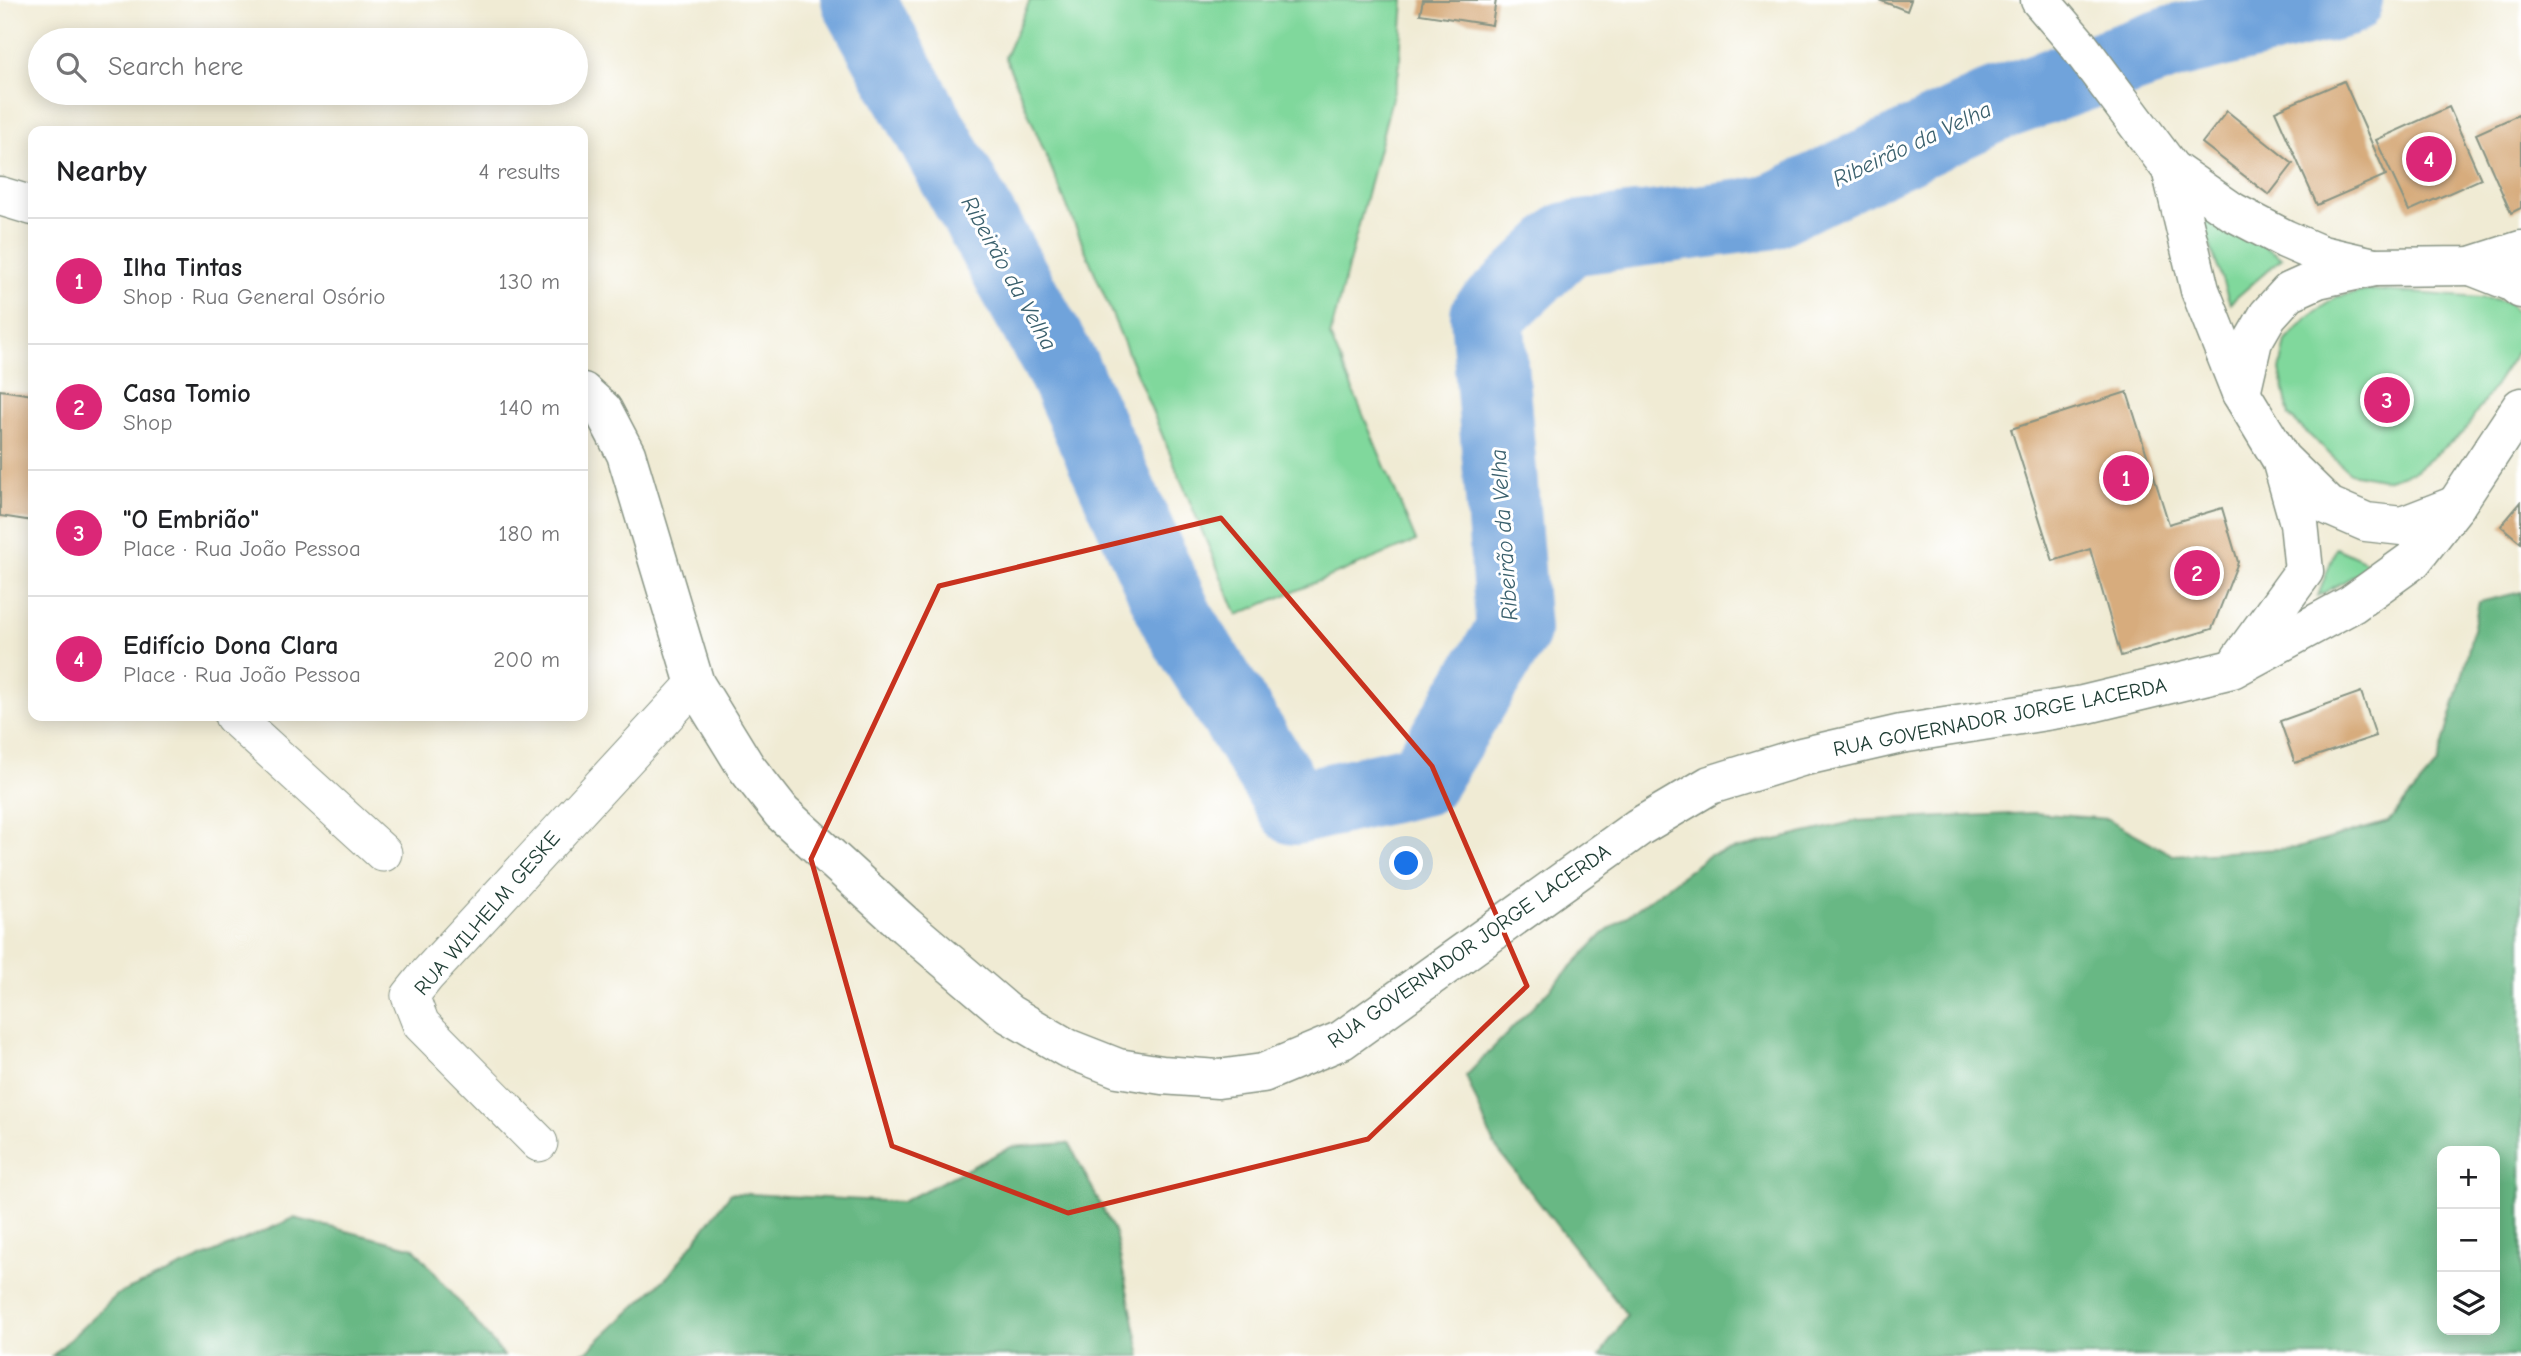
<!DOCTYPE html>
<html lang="en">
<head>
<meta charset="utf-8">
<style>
  body { margin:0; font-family:"Comic Neue",sans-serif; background:#f6f6f6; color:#202124 }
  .controls { position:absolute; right:21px; bottom:21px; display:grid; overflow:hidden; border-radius:14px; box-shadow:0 4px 18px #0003 }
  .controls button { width:63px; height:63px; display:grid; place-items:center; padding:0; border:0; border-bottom:2px solid #e0e0e0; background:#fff; color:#202124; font:35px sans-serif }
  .you { position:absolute; left:1407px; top:864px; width:24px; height:24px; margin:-18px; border:5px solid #fff; border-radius:50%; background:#1a73e8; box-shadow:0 0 0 10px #1a73e833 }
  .badge { display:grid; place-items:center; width:46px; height:46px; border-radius:50%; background:#db2777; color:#fff; font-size:23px; font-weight:700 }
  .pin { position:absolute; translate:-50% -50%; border:4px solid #fff; box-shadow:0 2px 7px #0006 }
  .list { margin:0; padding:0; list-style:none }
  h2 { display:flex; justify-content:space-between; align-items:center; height:91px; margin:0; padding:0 28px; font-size:30px }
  h2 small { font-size:23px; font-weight:400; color:#757577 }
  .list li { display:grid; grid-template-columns:46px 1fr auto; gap:21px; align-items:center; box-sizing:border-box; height:126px; padding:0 28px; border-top:2px solid #e0e0e0 }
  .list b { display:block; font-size:26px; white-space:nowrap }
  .list p { margin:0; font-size:23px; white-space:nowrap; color:#757577 }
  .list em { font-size:23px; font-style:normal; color:#757577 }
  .icon { flex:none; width:38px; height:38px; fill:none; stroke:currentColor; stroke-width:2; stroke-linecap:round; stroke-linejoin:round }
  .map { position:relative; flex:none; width:2521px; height:1356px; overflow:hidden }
  .search { position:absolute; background:#fff; box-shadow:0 4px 18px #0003; left:28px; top:28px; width:560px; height:77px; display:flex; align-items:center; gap:18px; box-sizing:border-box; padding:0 24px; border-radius:38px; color:#757577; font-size:26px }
  .panel { position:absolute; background:#fff; box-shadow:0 4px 18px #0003; left:28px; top:126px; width:560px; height:595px; border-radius:14px }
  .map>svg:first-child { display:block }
  .green { fill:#80d89c; stroke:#508a68; stroke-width:2 }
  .forest { fill:#68b884; stroke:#447a5c; stroke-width:2; fill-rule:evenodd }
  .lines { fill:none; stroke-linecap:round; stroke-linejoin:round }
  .river { stroke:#6fa3db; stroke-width:74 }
  .building { fill:#d7ac7d }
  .minor-casing { stroke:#889484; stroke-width:39 }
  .secondary-casing { stroke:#889484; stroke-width:41 }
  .minor { stroke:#fff; stroke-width:37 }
  .secondary { stroke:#fff; stroke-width:38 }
  .marked { fill:none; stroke:#c8321e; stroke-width:5; stroke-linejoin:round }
  .labels { text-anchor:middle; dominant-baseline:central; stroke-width:6; stroke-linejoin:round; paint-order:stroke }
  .street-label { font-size:21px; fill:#1f3d34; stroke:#fff }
  .water-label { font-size:23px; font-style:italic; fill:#3b616e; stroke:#fff }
</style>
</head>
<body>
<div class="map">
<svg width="2521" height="1356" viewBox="0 0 2521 1356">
  <rect width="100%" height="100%" fill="#fff"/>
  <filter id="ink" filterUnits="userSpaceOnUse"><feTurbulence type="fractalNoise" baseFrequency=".0143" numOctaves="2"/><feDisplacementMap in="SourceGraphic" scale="14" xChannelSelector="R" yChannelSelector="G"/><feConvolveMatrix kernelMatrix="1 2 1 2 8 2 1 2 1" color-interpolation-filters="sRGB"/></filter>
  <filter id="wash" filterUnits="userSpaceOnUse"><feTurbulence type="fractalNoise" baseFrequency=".00686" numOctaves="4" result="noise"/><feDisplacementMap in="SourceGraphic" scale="28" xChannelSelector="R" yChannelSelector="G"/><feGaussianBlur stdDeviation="1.57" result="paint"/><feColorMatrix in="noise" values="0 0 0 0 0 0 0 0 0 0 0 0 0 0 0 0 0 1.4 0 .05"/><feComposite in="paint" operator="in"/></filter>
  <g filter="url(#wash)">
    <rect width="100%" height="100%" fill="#f0ebd4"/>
    <g class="green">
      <polygon points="1030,0 1404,0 1399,71 1330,336 1416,541 1237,615 1005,57"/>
      <polygon points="2195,201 2282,258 2230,303"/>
      <polygon points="2372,290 2494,299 2509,303 2519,314 2521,345 2463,433 2414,471 2386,480 2350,473 2289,416 2280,370 2286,341 2307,318 2336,297"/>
      <polygon points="2336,548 2373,565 2318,596"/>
    </g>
    <g class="forest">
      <path d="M 2521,592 L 2521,1356 L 1600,1356 L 1627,1315 L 1494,1145 L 1466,1076 L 1603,934 L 1710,855 L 1857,821 L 2033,813 L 2108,819 L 2173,855 L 2297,848 L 2388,822 L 2437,765 L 2464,670 L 2479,602 ZM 2442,1151 L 2495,1151 L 2495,1330 L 2442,1330 Z"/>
      <polygon points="1069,1143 1115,1233 1141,1356 569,1356 586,1352 669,1275 731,1193 902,1202 1011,1147"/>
      <polygon points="294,1218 414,1248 504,1356 52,1356 118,1294"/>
    </g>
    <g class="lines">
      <polyline class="river" points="858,0 1064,371 1178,621 1295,808 1422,779 1513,630 1487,316 1568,239 1767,213 1998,104 2175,42 2346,0"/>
    </g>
    <g id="blocks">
      <g class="building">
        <polygon points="1423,0 1496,0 1492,25 1420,14"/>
        <polygon points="1879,0 1911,0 1907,11"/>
        <polygon points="2344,81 2386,175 2317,205 2275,111"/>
        <polygon points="2449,107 2481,179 2409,211 2376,140"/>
        <polygon points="2227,111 2293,164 2269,195 2202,143"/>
        <polygon points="2518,115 2521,121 2521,208 2511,213 2476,134"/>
        <polygon points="0,390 33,395 33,521 0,516"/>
        <polygon points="2127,392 2169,524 2222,508 2238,562 2212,629 2121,656 2090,549 2053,561 2011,429"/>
        <polygon points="2521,502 2521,543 2501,526"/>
        <polygon points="2361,692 2376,736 2295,763 2280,721"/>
      </g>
    </g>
  </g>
  <g filter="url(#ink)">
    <use href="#blocks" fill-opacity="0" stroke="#889484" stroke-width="2"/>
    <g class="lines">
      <g class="minor-casing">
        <g id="minor">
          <polyline points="233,716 383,853"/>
          <polyline points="539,1143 421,1024 410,996 426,976 695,684"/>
        </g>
      </g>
      <g class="secondary-casing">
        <g id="secondary">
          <polyline points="2040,0 2076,42 2171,169 2233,212 2285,239 2322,255 2374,267"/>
          <polyline points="2171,169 2200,290 2241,393 2281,459 2329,506 2366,522 2402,526 2456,505"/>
          <polyline points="0,196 33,206"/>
          <polyline points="2471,266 2512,282 2521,289"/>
          <polyline points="583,392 603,410 626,454 695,684 746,767 782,813 906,926 1009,1014 1067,1048 1118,1068 1162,1075 1218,1079 1263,1073 1342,1040 1639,827 1710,785 1801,757 1901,734 2083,705 2232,669 2352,604 2413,560 2456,505 2521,407"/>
          <polyline points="2241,393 2253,341 2268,315 2289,292 2318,279 2374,267 2471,266 2521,250"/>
          <polyline points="2240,659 2304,571 2299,523 2282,463"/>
        </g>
      </g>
      <use href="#minor" class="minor"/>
      <use href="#secondary" class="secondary"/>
    </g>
  </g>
  <path class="marked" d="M 1221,518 L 1432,766 L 1527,986 L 1368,1139 L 1068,1213 L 892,1146 L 811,859 L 939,586 Z"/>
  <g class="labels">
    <g class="street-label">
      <text transform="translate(2000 717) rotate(-11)">RUA GOVERNADOR JORGE LACERDA</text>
      <text transform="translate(487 913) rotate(-49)">RUA WILHELM GESKE</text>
      <text transform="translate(1469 946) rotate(-35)">RUA GOVERNADOR JORGE LACERDA</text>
    </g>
    <g class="water-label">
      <text transform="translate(1912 144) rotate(-25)">Ribeirão da Velha</text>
      <text transform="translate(1009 273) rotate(61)">Ribeirão da Velha</text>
      <text transform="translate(1504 535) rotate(-94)">Ribeirão da Velha</text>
    </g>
  </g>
</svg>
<div class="controls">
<button>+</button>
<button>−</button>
<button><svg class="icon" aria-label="layers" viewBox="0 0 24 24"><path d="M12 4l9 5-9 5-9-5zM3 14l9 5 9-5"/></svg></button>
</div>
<div class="you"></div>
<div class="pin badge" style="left:2126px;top:478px">1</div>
<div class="pin badge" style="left:2197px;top:573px">2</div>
<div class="pin badge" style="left:2387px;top:400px">3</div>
<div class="pin badge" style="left:2429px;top:159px">4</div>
<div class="search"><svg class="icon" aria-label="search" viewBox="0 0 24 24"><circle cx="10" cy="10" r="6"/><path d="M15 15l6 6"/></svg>Search here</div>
<section class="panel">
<h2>Nearby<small>4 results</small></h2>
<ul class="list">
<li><span class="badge">1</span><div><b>Ilha Tintas</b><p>Shop · Rua General Osório</p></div><em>130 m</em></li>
<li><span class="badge">2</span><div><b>Casa Tomio</b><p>Shop</p></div><em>140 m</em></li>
<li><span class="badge">3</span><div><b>&quot;O Embrião&quot;</b><p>Place · Rua João Pessoa</p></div><em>180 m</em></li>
<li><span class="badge">4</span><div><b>Edifício Dona Clara</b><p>Place · Rua João Pessoa</p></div><em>200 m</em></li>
</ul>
</section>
</div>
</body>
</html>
